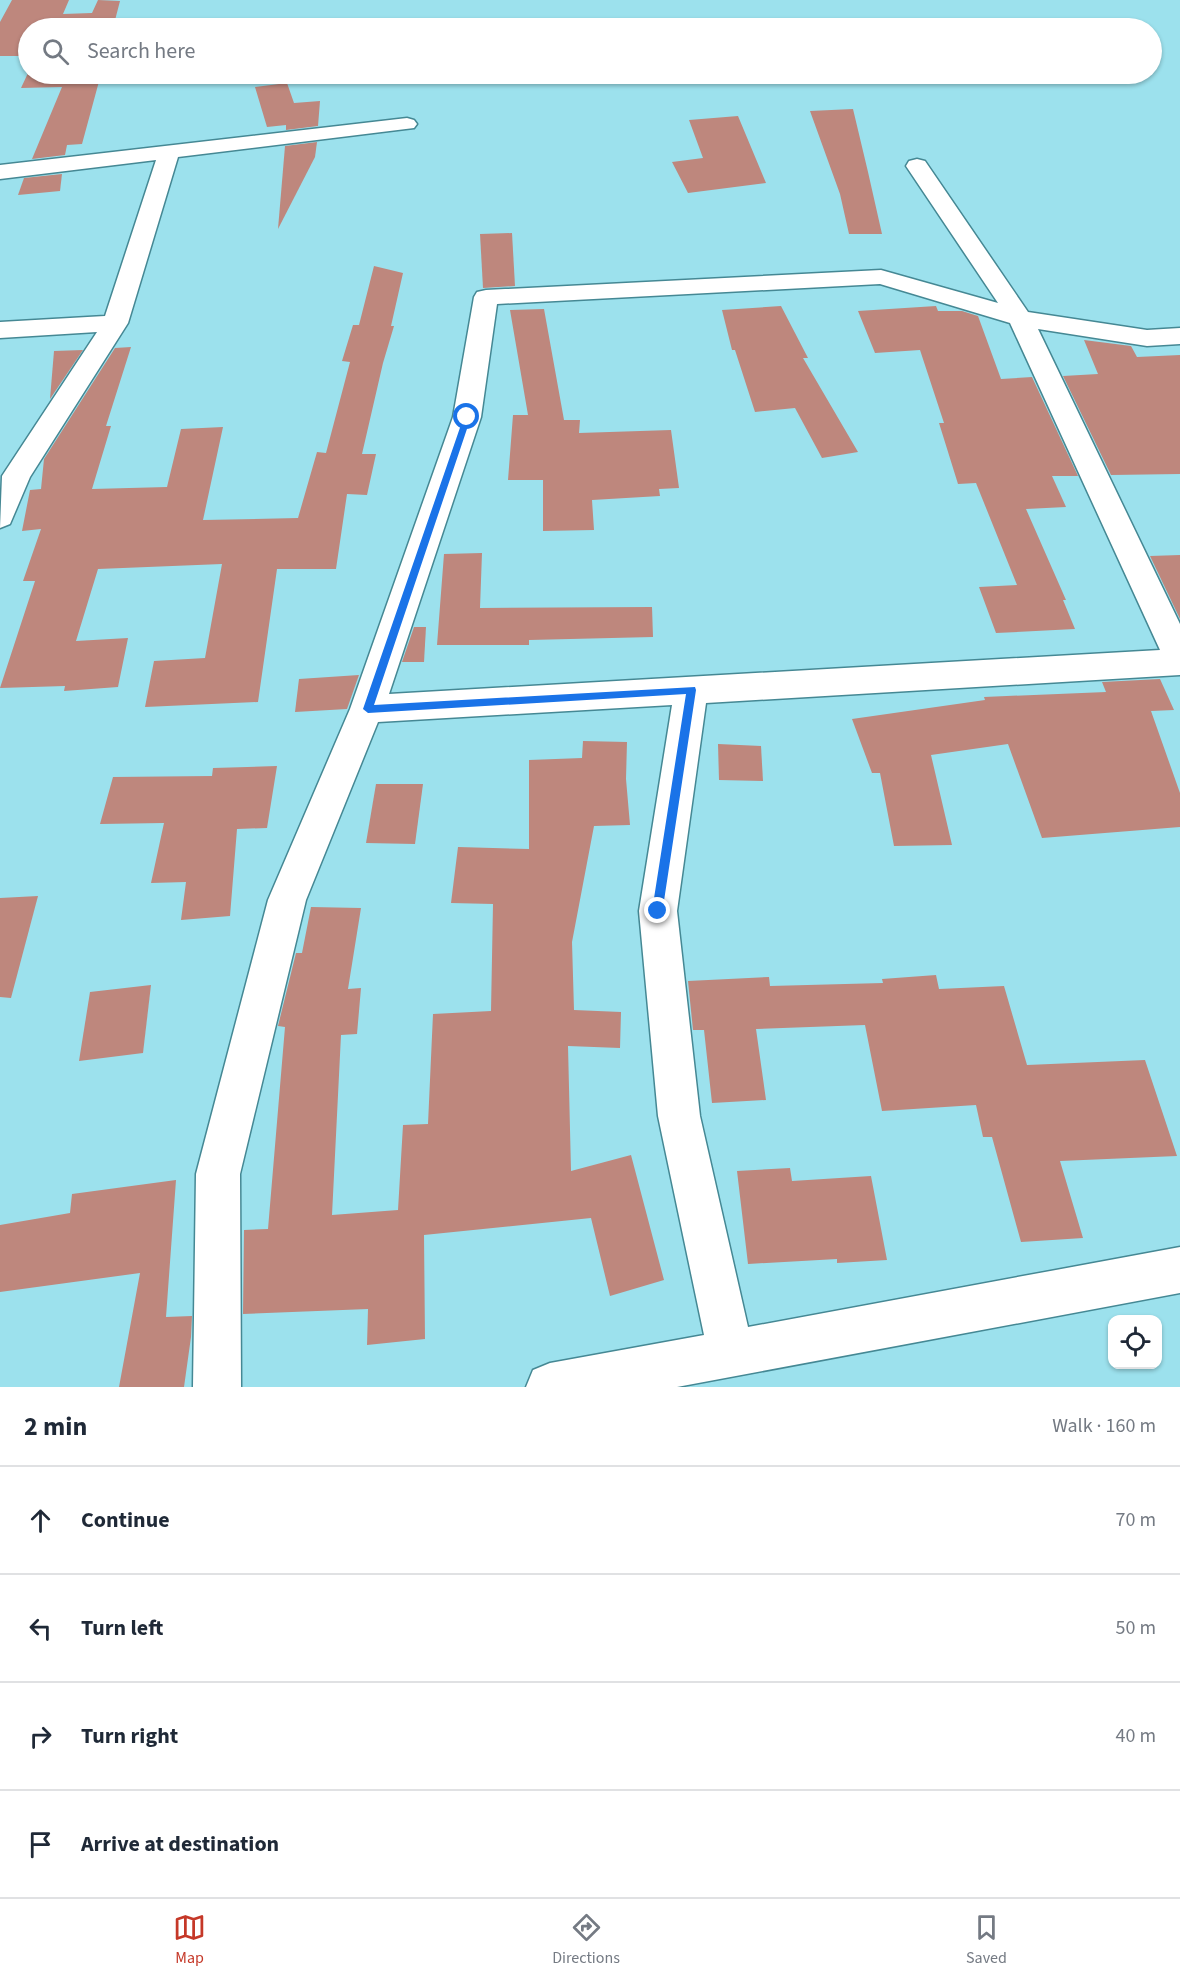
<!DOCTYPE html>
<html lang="en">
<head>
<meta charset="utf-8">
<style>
  body { margin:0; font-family:"Source Sans 3",sans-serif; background:#f2f2f3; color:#1f2937 }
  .controls { position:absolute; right:18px; bottom:18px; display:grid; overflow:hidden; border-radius:12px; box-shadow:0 2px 4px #0004 }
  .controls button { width:54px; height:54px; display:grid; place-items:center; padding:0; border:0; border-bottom:2px solid #e0e1e3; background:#fff; color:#1f2937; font:30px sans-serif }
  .stop { position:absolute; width:18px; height:18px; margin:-14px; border:4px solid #1a73e8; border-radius:50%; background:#fff }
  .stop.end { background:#1a73e8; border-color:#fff; box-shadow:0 2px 6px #0008 }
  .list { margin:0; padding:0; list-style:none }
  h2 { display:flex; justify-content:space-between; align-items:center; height:78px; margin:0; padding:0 24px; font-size:26px }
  h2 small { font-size:20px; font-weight:400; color:#747a83 }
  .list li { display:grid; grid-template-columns:39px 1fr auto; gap:18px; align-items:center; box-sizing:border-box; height:108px; padding:0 24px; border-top:2px solid #e0e1e3 }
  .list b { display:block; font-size:22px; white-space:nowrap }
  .list em { font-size:20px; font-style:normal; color:#747a83 }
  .icon { flex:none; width:33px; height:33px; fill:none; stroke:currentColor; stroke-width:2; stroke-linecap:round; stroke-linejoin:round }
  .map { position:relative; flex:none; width:1180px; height:1387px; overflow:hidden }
  .search { position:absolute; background:#fff; box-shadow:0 2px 4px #0004; left:18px; right:18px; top:18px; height:66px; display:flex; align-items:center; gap:15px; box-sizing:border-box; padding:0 21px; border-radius:33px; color:#747a83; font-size:22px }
  .sheet { height:510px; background:#fff }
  nav { display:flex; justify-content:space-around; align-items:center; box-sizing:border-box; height:84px; border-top:2px solid #e0e1e3; background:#fff; font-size:16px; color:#747a83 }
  nav a { display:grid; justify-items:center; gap:3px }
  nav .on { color:#c53828 }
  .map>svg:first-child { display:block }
  .building { fill:#be877d }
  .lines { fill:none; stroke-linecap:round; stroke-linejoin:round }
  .minor-casing { stroke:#458894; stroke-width:3 }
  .minor { fill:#fff; fill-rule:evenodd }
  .route { fill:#1a73e8 }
</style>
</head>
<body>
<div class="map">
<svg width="1180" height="1387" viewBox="0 0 1180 1387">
  <rect width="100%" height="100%" fill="#9ce1ed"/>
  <g class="building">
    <polygon points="12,0 69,0 63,14 92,13 98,0 120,1 113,28 28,28 28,56 0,56 0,22"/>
    <polygon points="28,73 101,74 82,144 67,145 65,155 32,159 62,87 21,88"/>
    <polygon points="287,83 294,103 320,101 318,126 286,130 286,125 267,127 255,87"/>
    <polygon points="853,109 868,172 882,234 849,234 840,194 810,111"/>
    <polygon points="738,116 766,183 688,193 672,162 703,158 689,120"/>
    <polygon points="317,142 315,157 278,229 285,146"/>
    <polygon points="62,174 60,191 18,195 24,178"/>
    <polygon points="512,233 515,286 483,288 480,234"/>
    <polygon points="374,266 403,273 391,326 394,326 383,363 362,454 376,454 367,495 347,494 336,569 277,569 258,702 145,707 154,661 205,658 222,564 98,569 76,641 128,638 118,687 64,691 65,686 0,688 35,581 23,581 41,529 22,531 30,490 41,489 44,459 115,348 131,347 106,426 111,426 92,489 167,487 181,429 223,427 203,520 298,518 317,452 326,453 350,362 342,361 353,325 359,325"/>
    <polygon points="781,306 808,358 803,358 858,452 822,458 795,408 755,412 735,350 732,350 722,310"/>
    <polygon points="936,306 938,311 962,311 978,316 1001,379 1032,377 1078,476 1052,476 1066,507 1026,509 1066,600 1063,600 1075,629 996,633 979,587 1017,585 976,483 958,484 939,423 944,423 920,350 875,353 858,311"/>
    <polygon points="544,309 564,420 580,420 579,433 671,430 679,488 659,489 660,496 592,500 594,530 543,531 543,480 508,480 513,415 528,415 510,310"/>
    <polygon points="1084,340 1131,346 1137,357 1180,355 1180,474 1111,475 1063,376 1098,374"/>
    <polygon points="83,350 50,399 54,351"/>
    <polygon points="482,553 480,608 652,607 653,637 529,640 529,645 437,645 444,554"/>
    <polygon points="1180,555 1180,619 1150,556"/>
    <polygon points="414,627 426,627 424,662 402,662"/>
    <polygon points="359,675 347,709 295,712 299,679"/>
    <polygon points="1160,679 1174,710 1151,711 1180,793 1180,827 1042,838 1008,744 931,755 952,845 894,846 880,773 872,773 852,719 985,700 984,697 1106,692 1102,682"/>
    <polygon points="583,741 627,742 626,779 630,825 594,826 572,942 574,1010 621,1012 620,1048 568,1046 571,1171 631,1155 664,1280 610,1296 591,1218 424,1235 425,1339 367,1345 368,1309 243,1314 244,1230 268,1229 285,1027 278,1026 296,953 302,953 311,907 361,908 348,989 361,988 357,1034 341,1035 332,1215 398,1210 403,1125 428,1124 433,1014 491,1011 493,904 451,903 458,847 529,849 529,760 582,758"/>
    <polygon points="718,744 761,746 763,781 719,780"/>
    <polygon points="277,766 267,828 237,829 230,916 181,920 186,882 151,883 164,823 100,824 113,777 212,776 213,768"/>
    <polygon points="376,784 423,784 415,844 366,843"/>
    <polygon points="38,896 11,998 0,997 0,898"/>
    <polygon points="936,975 939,989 1004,986 1027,1065 1145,1060 1177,1156 1060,1161 1083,1238 1021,1242 992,1137 983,1137 976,1105 882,1111 865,1025 756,1029 766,1100 712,1103 704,1030 693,1030 688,981 769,977 770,986 883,983 882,979"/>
    <polygon points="151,985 143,1053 79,1061 90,992"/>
    <polygon points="790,1168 792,1181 871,1176 887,1260 837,1263 837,1259 748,1264 737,1171"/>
    <polygon points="176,1180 166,1317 192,1316 191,1337 184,1387 119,1387 140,1273 0,1292 0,1225 70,1213 72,1194"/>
  </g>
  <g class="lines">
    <g class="minor-casing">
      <g id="minor">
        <polygon points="407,118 414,120 417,124 414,128 178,157 128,323 30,477 10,524 0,528 2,476 97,332 0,338 0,322 105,316 156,160 0,179 0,165"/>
        <path d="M 917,159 L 925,161 L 1028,312 L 1147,330 L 1180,328 L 1180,344 L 1147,346 L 1038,329 L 1180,624 L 1180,675 L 706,703 L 677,911 L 700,1116 L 748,1327 L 1180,1247 L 1180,1293 L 677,1387 L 526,1387 L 533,1370 L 550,1363 L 704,1335 L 658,1116 L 639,911 L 672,705 L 378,722 L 306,900 L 240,1174 L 241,1387 L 193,1387 L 196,1174 L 268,900 L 350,709 L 453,417 L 474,297 L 477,292 L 486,290 L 881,270 L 998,303 L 906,166 L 909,161 ZM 880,284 L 1010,323 L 1160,650 L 389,694 L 481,417 L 497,304 Z"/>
      </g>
    </g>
    <use href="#minor" class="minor"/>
  </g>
  <polygon class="route" points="464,416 471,417 374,705 695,687 696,690 662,914 658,916 652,911 686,694 368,713 363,709"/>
</svg>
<div class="controls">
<button><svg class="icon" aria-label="locate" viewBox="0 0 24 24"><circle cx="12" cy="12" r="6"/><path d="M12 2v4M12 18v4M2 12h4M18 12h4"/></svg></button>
</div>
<div class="stop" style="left:467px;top:417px"></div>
<div class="stop end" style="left:658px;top:911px"></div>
<div class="search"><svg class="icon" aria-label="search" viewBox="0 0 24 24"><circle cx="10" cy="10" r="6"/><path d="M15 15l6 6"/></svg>Search here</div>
</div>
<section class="sheet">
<h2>2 min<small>Walk · 160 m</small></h2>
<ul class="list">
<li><svg class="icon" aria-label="ahead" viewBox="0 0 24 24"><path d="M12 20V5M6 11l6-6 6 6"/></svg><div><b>Continue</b></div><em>70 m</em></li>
<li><svg class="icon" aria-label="left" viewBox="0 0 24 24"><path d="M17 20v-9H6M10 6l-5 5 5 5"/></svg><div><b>Turn left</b></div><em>50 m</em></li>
<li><svg class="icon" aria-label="right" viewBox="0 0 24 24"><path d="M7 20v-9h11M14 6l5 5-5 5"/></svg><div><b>Turn right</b></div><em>40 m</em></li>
<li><svg class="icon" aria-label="arrive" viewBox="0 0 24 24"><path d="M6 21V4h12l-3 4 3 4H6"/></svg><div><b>Arrive at destination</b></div></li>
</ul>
</section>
<nav>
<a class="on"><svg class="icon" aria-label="map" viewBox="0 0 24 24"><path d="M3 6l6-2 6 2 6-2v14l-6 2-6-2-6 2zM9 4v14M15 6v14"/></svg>Map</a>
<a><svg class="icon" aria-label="directions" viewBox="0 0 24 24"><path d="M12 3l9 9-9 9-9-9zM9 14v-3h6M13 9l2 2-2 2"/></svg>Directions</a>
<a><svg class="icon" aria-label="saved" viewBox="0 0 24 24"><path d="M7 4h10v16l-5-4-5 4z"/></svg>Saved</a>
</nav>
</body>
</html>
